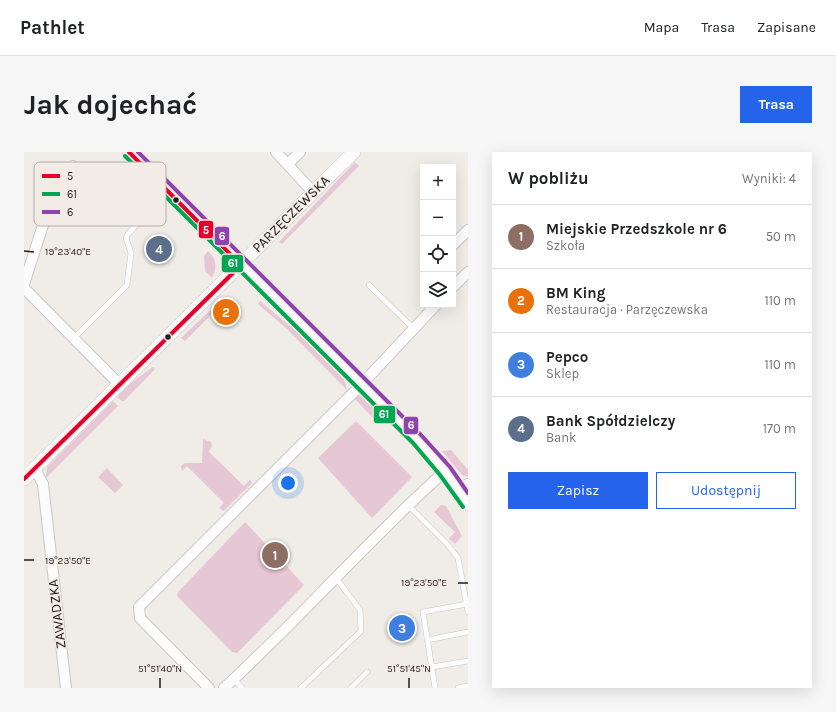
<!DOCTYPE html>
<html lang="pl">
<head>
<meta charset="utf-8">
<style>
  body { margin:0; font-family:Karla,sans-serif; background:#f6f6f6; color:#202124 }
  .controls { position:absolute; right:12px; top:12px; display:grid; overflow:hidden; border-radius:0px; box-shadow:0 4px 16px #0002 }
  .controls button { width:36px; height:36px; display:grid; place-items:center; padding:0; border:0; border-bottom:1px solid #e0e0e0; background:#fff; color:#202124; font:20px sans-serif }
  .you { position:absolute; left:264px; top:331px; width:14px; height:14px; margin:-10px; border:3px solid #fff; border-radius:50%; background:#1a73e8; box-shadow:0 0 0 6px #1a73e833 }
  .badge { display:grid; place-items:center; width:26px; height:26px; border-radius:50%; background:#2563eb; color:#fff; font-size:13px; font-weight:700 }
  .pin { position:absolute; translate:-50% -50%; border:2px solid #fff; box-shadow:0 1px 4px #0006 }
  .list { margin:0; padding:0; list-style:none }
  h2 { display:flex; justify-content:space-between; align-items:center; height:52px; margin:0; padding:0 16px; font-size:17px }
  h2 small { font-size:13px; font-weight:400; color:#757577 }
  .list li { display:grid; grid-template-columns:26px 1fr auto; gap:12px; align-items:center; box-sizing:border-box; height:64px; padding:0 16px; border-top:1px solid #e0e0e0 }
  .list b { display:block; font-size:15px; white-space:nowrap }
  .list p { margin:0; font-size:13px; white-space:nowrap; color:#757577 }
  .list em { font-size:13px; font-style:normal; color:#757577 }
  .actions { display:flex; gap:8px; padding:12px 16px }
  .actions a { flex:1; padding:9px 0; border:1px solid #2563eb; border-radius:0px; text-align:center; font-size:14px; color:#2563eb }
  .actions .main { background:#2563eb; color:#fff }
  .icon { flex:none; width:22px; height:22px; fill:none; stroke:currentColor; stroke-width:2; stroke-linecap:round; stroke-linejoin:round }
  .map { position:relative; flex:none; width:444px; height:536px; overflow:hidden; border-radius:0px }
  header { display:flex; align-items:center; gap:24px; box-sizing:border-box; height:56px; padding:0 20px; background:#fff; border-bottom:1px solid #e0e0e0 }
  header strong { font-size:19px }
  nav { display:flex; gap:22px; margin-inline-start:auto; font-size:14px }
  .intro { display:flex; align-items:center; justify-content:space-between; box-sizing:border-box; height:96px; padding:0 24px }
  h1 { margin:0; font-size:28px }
  .button { padding:10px 18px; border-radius:0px; background:#2563eb; color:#fff; font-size:14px; font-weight:700 }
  main { display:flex; gap:24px; padding:0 24px }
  aside { flex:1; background:#fff; border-radius:0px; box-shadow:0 4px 16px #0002 }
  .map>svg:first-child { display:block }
  .green { fill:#e6c7d4 }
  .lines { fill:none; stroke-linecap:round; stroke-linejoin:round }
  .lane-casing { stroke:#cbc7c4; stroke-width:6 }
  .street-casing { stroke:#cbc7c4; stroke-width:12 }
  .secondary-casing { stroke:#cbc7c4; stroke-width:14 }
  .lane { stroke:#fdfcfc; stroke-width:5 }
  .street { stroke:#fdfcfc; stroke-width:10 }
  .secondary { stroke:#fdfcfc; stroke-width:13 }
  .bus-1-casing { stroke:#f3ebe5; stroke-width:7 }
  .bus-2-casing { stroke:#f3ebe5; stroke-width:7 }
  .bus-3-casing { stroke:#f3ebe5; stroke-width:7 }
  .bus-1 { stroke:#e4002b; stroke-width:4 }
  .bus-2 { stroke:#00a651; stroke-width:4 }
  .bus-3 { stroke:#8e44ad; stroke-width:4 }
  .ticks { fill:none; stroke:#201d1b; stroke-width:1.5 }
  .bus-dot { fill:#201d1b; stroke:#f3ebe5; stroke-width:1.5 }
  .labels { text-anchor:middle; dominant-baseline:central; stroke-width:3; stroke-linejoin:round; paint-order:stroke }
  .street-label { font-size:14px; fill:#201d1b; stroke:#f3ebe5 }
  .key { fill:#f3ebe5; stroke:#b4ada8; stroke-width:1 }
  .key-label { font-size:11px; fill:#201d1b }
  .ticks-label { font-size:10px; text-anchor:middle; fill:#201d1b; stroke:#f3ebe5; stroke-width:3; stroke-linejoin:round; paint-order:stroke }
  .line-badge { stroke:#f3ebe5; stroke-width:1.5 }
  .badge-label { font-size:11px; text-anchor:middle; font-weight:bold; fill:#fff }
</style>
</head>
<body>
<header>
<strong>Pathlet</strong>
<nav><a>Mapa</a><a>Trasa</a><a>Zapisane</a></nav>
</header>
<div class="intro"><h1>Jak dojechać</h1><a class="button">Trasa</a></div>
<main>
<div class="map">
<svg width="444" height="536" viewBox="0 0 444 536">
  <rect width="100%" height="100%" fill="#f0ece8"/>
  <g class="green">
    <polygon points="331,10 335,14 258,92 255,90"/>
    <path d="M 184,99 C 193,107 193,116 188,126 L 181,119 L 180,104 Z"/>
    <polygon points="236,149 272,179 320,227 323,238 263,177 234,152"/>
    <polygon points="195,150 197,153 161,189 157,186"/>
    <polygon points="129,215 131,217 100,249 98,249 93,245 107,231"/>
    <polygon points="336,244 340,245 355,260 353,270 329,245"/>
    <polygon points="89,249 94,254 22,326 23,315"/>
    <polygon points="332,269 388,325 348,366 294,306"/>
    <polygon points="179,287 187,290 188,294 185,300 220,334 226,328 228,331 200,359 195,356 200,351 163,314 158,319 157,314 161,311 178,311"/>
    <polygon points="427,298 444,318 444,325 438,323 418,299"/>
    <polygon points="83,316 99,333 91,341 74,325"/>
    <polygon points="417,353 422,354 438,384 431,392 425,387 431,380 410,360"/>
    <polygon points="221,370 280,433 213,501 208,500 153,444 154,440"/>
  </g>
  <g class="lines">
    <g class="lane-casing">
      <g id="lane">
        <polyline points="345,133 390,177"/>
        <polyline points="50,186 103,133 107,101 102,86 104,82 135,47"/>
        <polyline points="384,353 424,393 434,406 444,460"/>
        <polyline points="403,488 444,480"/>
        <polyline points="408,515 444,509"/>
        <polyline points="210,527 218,536"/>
        <polyline points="277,536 337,479 336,458 312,426"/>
        <polyline points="327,536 343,520"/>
        <polyline points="411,536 399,460 443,452"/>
        <polyline points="434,536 444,534"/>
      </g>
    </g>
    <g class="street-casing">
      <g id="street">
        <polyline points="252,0 289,40"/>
        <polyline points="264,12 276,0"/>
        <polyline points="429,93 444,78"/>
        <polyline points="0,132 30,39 49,14"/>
        <polyline points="429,135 444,120"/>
        <polyline points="0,136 95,232"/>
        <polyline points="11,317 19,332 42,536"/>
        <polyline points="434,336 444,332"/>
        <polyline points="185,536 116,466 115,455 337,233 412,153"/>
        <path d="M 200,536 C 277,466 344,388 421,319"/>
      </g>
    </g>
    <g class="secondary-casing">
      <g id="secondary">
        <polyline points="105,0 393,287 421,319 444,351"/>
        <polyline points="0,327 330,0"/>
      </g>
    </g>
    <use href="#lane" class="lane"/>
    <use href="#street" class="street"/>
    <use href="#secondary" class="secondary"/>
    <g class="bus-1-casing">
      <g id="bus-1">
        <polyline points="105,0 217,113"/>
        <polyline points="0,327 217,113"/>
      </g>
    </g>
    <g class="bus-2-casing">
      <polyline id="bus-2" points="101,4 389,291 416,323 439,355"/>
    </g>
    <g class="bus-3-casing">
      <polyline id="bus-3" points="114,0 397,283 426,315 444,341"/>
    </g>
    <use href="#bus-1" class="bus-1"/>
    <use href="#bus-2" class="bus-2"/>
    <use href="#bus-3" class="bus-3"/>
  </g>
  <path class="ticks" d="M 0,99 L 10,100M 0,408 L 10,408M 434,431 L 444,431M 136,536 L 136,526M 385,536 L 385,526"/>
  <g class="bus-dot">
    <circle cx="152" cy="48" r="3.5"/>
    <circle cx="144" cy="185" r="3.5"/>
  </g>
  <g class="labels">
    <g class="street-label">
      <text transform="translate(267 62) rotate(-45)">PARZĘCZEWSKA</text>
      <text transform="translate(33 462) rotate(-97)">ZAWADZKA</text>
    </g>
  </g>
  <rect x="10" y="10" width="132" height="64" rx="6" class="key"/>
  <rect x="18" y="22" width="18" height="4" fill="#e4002b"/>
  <rect x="18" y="40" width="18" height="4" fill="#00a651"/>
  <rect x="18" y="58" width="18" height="4" fill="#8e44ad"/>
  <g class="key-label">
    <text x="43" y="28">5</text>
    <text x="43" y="46">61</text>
    <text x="43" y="64">6</text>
  </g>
  <g class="ticks-label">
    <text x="44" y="103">19°23'40"E</text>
    <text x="44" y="412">19°23'50"E</text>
    <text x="400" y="434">19°23'50"E</text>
    <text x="136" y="520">51°51'40"N</text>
    <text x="385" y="520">51°51'45"N</text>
  </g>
  <g class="line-badge">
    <rect x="174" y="68" width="16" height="19" rx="4" fill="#e4002b"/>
    <rect x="190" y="74" width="16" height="20" rx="4" fill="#8e44ad"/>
    <rect x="197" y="102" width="23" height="19" rx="4" fill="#00a651"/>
    <rect x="349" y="253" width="23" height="19" rx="4" fill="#00a651"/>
    <rect x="379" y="264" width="16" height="19" rx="4" fill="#8e44ad"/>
  </g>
  <g class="badge-label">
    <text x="182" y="82">5</text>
    <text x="198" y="88">6</text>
    <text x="209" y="115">61</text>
    <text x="360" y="266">61</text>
    <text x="387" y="277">6</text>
  </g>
</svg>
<div class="controls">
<button>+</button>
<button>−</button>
<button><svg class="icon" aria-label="locate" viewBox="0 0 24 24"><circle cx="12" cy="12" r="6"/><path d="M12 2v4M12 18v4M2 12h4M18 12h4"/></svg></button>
<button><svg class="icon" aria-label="layers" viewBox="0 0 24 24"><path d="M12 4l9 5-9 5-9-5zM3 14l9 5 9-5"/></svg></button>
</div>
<div class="you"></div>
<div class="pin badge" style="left:251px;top:403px;background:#8d6e63">1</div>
<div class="pin badge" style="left:202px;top:160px;background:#e8710a">2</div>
<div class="pin badge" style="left:378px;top:476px;background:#3f7fe0">3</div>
<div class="pin badge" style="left:135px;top:97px;background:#5c6f8a">4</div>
</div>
<aside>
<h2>W pobliżu<small>Wyniki: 4</small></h2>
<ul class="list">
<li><span class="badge" style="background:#8d6e63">1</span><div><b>Miejskie Przedszkole nr 6</b><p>Szkoła</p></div><em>50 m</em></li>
<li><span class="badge" style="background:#e8710a">2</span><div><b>BM King</b><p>Restauracja · Parzęczewska</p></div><em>110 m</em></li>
<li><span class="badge" style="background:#3f7fe0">3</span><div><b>Pepco</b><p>Sklep</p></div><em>110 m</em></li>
<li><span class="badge" style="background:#5c6f8a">4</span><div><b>Bank Spółdzielczy</b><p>Bank</p></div><em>170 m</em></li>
</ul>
<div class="actions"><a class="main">Zapisz</a><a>Udostępnij</a></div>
</aside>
</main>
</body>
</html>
